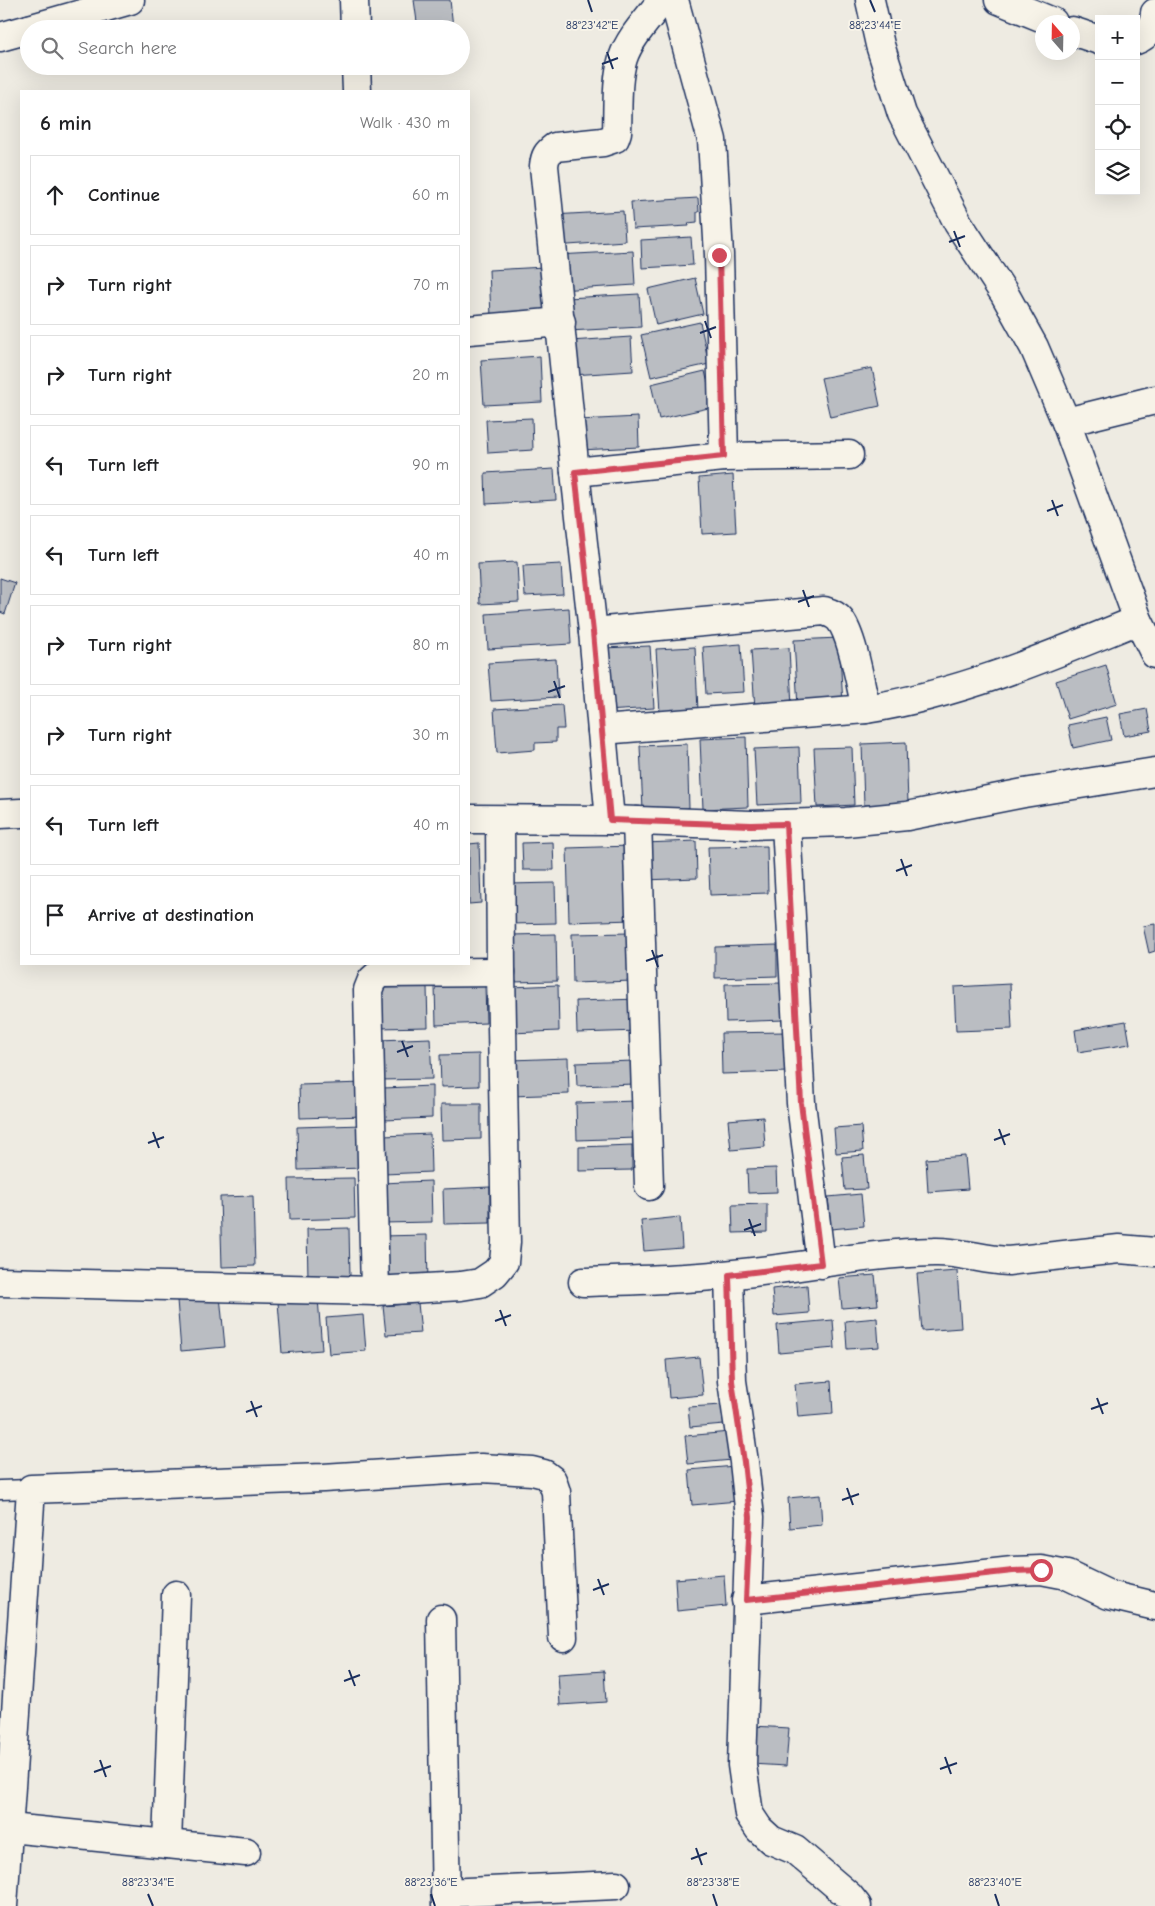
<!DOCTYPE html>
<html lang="en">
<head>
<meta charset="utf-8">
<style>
  body { margin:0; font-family:"Comic Neue",sans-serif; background:#f2f2f2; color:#202124 }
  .controls { position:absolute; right:15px; top:15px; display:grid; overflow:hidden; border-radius:0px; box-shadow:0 5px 20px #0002 }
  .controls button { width:45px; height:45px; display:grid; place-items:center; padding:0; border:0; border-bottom:1px solid #e0e0e0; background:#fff; color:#202124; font:25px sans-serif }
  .compass { position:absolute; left:1035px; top:15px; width:45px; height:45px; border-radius:50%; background:#fff; box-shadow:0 5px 20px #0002; rotate:340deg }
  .stop { position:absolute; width:15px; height:15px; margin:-11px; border:4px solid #d1495b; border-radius:50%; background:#fff }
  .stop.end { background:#d1495b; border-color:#fff; box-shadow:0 1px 5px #0008 }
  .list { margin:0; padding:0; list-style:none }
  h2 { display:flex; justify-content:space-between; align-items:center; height:65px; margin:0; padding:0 20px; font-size:21px }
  h2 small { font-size:16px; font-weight:400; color:#757577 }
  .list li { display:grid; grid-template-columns:32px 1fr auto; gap:15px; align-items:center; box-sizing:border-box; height:80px; margin:0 10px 10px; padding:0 10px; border:1px solid #e0e0e0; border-radius:0px }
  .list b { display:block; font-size:19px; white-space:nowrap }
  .list em { font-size:16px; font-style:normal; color:#757577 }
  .icon { flex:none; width:28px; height:28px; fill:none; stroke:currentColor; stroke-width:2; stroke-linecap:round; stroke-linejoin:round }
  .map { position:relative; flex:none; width:1155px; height:1906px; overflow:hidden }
  .search { position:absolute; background:#fff; box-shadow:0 5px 20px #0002; left:20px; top:20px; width:450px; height:55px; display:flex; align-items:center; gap:12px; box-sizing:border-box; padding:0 18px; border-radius:28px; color:#757577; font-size:19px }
  .panel { position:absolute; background:#fff; box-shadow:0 5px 20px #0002; left:20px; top:90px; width:450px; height:875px; border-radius:0px }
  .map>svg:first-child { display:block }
  .building { fill:#babdc2; stroke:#1b2f5e }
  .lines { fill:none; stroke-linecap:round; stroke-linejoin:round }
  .lane-casing { stroke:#1b2f5e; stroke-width:21 }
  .street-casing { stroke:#1b2f5e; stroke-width:31 }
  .secondary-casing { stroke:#1b2f5e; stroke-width:31 }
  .lane { stroke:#f7f3e8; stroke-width:18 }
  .street { stroke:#f7f3e8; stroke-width:28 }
  .secondary { stroke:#f7f3e8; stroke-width:28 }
  .route { stroke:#d1495b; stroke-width:6 }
  .ticks { fill:none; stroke:#1b2f5e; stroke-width:2 }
  .ticks-label { font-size:12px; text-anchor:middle; fill:#1b2f5e; stroke:#f7f3e8; stroke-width:4; stroke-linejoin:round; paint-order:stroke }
</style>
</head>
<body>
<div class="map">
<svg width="1155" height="1906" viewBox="0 0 1155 1906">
  <rect width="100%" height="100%" fill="#eeebe2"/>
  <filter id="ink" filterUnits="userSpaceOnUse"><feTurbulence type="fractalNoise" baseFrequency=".02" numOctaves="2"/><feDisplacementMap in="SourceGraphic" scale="10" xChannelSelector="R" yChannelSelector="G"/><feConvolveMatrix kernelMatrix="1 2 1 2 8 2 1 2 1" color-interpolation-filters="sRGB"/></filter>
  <g filter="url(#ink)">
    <g class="building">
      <polygon points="414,0 450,0 453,27 418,29"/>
      <polygon points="698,198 699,212 697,212 697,222 688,223 689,226 633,229 631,202"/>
      <polygon points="623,211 625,241 554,246 553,215"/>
      <polygon points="691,237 693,265 642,268 641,240"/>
      <polygon points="633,251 635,285 559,290 557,255"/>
      <polygon points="545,267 548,314 491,317 489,270"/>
      <polygon points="695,278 703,314 656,325 648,289"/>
      <polygon points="639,294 641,327 569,331 567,298"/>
      <polygon points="700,322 709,364 651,377 641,335"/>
      <polygon points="631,337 633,371 572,375 570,341"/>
      <polygon points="540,356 542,402 484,405 481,360"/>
      <polygon points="872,368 880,406 830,417 821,378"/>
      <polygon points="705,371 713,407 659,419 651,384"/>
      <polygon points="638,417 639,447 581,450 579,420"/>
      <polygon points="532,418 533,450 488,453 486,420"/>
      <polygon points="554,469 556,500 486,504 485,473"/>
      <polygon points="733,475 736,532 702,534 699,478"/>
      <polygon points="517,562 519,602 480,604 478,564"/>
      <polygon points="561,564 563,594 525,596 523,566"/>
      <polygon points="0,578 15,583 5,614 0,612"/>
      <polygon points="569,608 571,644 488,649 486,614"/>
      <polygon points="839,638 843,704 798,707 794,640"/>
      <polygon points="741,644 744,692 706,694 703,647"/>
      <polygon points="650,646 654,708 606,711 603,648"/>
      <polygon points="695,647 698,711 660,713 656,649"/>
      <polygon points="789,648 792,707 755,709 751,650"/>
      <polygon points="556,659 558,697 491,701 488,663"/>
      <polygon points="1106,665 1117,704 1068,719 1056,681"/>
      <polygon points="562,705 564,729 556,729 556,742 535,743 535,750 497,753 494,709"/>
      <polygon points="1147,709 1151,731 1124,736 1120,714"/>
      <polygon points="1106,717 1111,740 1073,748 1068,725"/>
      <polygon points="746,737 748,807 703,809 700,739"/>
      <polygon points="906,742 908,804 864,805 862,744"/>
      <polygon points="687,744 689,808 643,810 640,746"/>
      <polygon points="799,747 801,803 757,805 754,749"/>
      <polygon points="852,747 854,805 817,807 814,748"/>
      <polygon points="696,841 697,878 645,880 644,843"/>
      <polygon points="553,842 554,870 523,870 522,843"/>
      <polygon points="479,843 481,903 469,904 469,844"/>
      <polygon points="631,846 633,920 569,922 567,848"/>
      <polygon points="767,846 768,893 710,895 708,847"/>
      <polygon points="555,883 556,923 511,924 509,884"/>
      <polygon points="1155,924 1155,951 1149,953 1143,926"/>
      <polygon points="631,933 633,981 573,983 572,934"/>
      <polygon points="556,934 557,981 512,982 511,935"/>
      <polygon points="777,945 777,976 715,978 715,947"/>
      <polygon points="782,983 784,1020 726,1022 725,984"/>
      <polygon points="1010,984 1012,1029 956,1031 954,987"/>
      <polygon points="485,985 486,1023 436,1025 435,986"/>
      <polygon points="558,985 559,1031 511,1033 510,987"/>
      <polygon points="427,987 428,1027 379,1028 378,988"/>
      <polygon points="639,999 639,1031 577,1033 576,1001"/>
      <polygon points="1126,1021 1130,1044 1078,1052 1075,1030"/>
      <polygon points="787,1032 788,1072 722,1074 721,1033"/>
      <polygon points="430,1038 432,1079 380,1080 379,1040"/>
      <polygon points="479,1054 479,1086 441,1087 440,1055"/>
      <polygon points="568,1058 569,1094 512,1096 511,1060"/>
      <polygon points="634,1061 635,1084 577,1086 576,1063"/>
      <polygon points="364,1083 365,1116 300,1118 299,1085"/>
      <polygon points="432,1086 432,1118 384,1120 383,1088"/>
      <polygon points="636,1101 637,1138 577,1140 576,1103"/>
      <polygon points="441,1104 481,1104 481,1139 442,1140"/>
      <polygon points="763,1117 765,1147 731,1150 728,1120"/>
      <polygon points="362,1125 364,1168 298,1170 297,1127"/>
      <polygon points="861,1126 863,1151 836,1153 834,1128"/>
      <polygon points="430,1134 431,1172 384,1174 383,1136"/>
      <polygon points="632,1145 632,1170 579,1171 579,1147"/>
      <polygon points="864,1155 867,1189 845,1190 842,1157"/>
      <polygon points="965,1156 968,1189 928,1192 926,1159"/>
      <polygon points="776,1168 777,1192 748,1193 747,1169"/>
      <polygon points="354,1178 355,1218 290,1220 289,1179"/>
      <polygon points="431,1181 432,1222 383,1223 381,1183"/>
      <polygon points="490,1187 490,1223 444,1224 443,1189"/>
      <polygon points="861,1194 864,1226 831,1229 828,1197"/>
      <polygon points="253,1196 255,1266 222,1267 220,1197"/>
      <polygon points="767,1204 767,1232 733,1233 732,1205"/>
      <polygon points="680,1217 682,1248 644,1251 641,1221"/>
      <polygon points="349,1228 350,1277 308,1278 307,1229"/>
      <polygon points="427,1235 428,1282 381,1283 380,1236"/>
      <polygon points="957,1271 961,1328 922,1331 917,1274"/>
      <polygon points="875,1275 878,1305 842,1308 839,1278"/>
      <polygon points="807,1285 809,1313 774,1316 772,1289"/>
      <polygon points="220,1296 225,1347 181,1351 177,1300"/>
      <polygon points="318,1298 322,1350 282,1353 278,1302"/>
      <polygon points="418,1303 421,1333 386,1335 383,1306"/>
      <polygon points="363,1315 366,1351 329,1354 326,1318"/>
      <polygon points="877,1318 879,1347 847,1349 845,1321"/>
      <polygon points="833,1320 835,1348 779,1353 777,1325"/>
      <polygon points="699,1357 703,1395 669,1398 666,1360"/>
      <polygon points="831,1381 833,1414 798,1417 795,1384"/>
      <polygon points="723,1405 724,1424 690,1427 688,1407"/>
      <polygon points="730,1432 732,1460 688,1464 685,1436"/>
      <polygon points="735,1466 738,1501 692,1505 689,1470"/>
      <polygon points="820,1495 822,1525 790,1528 788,1498"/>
      <polygon points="724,1575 726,1606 677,1611 675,1579"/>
      <polygon points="604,1671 606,1702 560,1705 558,1674"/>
      <polygon points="753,1726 789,1728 786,1766 750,1764"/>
    </g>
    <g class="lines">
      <g class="lane-casing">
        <polyline id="lane" points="0,1490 31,1489"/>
      </g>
      <g class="street-casing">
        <g id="street">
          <polyline points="354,0 355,29"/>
          <polyline points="674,0 712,140 719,255 724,457"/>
          <polyline points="999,0 1053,22"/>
          <polyline points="29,29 130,0"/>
          <polyline points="1072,31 1099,40"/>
          <polyline points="0,37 29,29"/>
          <path d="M 1136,40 C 1148,36 1154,25 1155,13"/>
          <polyline points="356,66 357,91"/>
          <polyline points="469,330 561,322"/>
          <polyline points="1066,422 1155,400"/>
          <polyline points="575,472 724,457 849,455"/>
          <path d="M 593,632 L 824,611 C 831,613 836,615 840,620 C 853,636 861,688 866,709"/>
          <path d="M 602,730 L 866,709 C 960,694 1050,656 1138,620"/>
          <polyline points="0,814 21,813"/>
          <polyline points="469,819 610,820 751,825 846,822 907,816 1024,793 1155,772"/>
          <path d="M 610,820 L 593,632 L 575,472 L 544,166 C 545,156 547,153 555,147 L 603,142 L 615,138 L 617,132 C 618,108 616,81 623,58 C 630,37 649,18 662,0"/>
          <polyline points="637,821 649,1186"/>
          <polyline points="786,824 801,1103 821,1264"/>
          <polyline points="729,1275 732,1381 744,1462 750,1517 742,1765 749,1814 759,1829 771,1840 795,1850 849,1896 857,1906"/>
          <polyline points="0,1282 375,1291 461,1286 480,1283 495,1273 504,1262 506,1242 501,972 500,820"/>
          <path d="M 583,1282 C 640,1280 697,1279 753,1272 C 813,1265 874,1253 934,1252 C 959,1251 983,1260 1008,1261 L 1119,1249 L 1155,1252"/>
          <polyline points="375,1291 368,990 372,980 380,973 501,972"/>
          <polyline points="746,1600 1013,1571 1041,1570 1067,1575 1109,1595 1155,1606"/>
          <polyline points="441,1619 446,1906"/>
          <polyline points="0,1827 246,1852"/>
          <polyline points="167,1844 176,1595"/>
          <polyline points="445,1893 616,1885"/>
          <polyline points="3,1906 31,1489 323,1478 481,1468 532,1471 544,1474 552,1480 556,1492 563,1637"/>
        </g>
      </g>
      <g class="secondary-casing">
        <polyline id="secondary" points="870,0 880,45 902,114 958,223 1004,293 1034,347 1066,422 1138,620 1155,654"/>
      </g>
      <use href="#lane" class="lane"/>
      <use href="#street" class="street"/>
      <use href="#secondary" class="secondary"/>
    </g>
  </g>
  <g class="lines" filter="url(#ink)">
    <polyline class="route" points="719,255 724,456 575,472 593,632 610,820 751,825 786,824 801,1103 821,1264 729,1275 732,1381 744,1462 750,1517 746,1600 1013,1571 1041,1570"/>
  </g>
  <path class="ticks" d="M 588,0 L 592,12M 870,0 L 875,12M 607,52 L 613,69M 602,64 L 618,58M 954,231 L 960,247M 949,242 L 965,236M 705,321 L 711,338M 700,333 L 716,327M 1052,500 L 1058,516M 1047,511 L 1063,505M 803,590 L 809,607M 798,602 L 814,596M 554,681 L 560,698M 548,692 L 565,686M 901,859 L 907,876M 896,871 L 912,865M 652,950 L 658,967M 646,961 L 663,955M 402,1041 L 408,1057M 397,1052 L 413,1046M 999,1129 L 1005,1145M 153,1132 L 159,1148M 994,1140 L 1010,1134M 148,1143 L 164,1137M 749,1219 L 755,1236M 744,1230 L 761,1224M 500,1310 L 506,1326M 495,1321 L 511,1315M 1097,1398 L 1103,1414M 251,1401 L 257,1417M 1091,1409 L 1108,1403M 246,1412 L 262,1406M 847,1488 L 853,1505M 842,1500 L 859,1494M 598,1579 L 604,1595M 593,1590 L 609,1584M 349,1670 L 355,1686M 344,1681 L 360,1675M 945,1757 L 951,1774M 100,1760 L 106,1777M 940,1769 L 957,1763M 94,1772 L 111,1766M 696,1848 L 702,1865M 691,1859 L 707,1853M 148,1894 L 153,1906M 431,1894 L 435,1906M 713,1894 L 717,1906M 995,1894 L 999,1906"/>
  <g class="ticks-label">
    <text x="592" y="29">88°23'42"E</text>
    <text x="875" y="29">88°23'44"E</text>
    <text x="148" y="1886">88°23'34"E</text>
    <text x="431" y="1886">88°23'36"E</text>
    <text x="713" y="1886">88°23'38"E</text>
    <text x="995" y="1886">88°23'40"E</text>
  </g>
</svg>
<div class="controls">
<button>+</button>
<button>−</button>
<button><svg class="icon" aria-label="locate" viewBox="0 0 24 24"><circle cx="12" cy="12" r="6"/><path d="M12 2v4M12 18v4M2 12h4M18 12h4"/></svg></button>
<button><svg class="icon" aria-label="layers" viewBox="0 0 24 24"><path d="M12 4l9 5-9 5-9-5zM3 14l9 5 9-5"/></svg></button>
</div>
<svg class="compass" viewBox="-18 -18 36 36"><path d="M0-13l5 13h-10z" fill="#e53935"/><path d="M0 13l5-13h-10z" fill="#757577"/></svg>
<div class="stop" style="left:1041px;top:1570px"></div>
<div class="stop end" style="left:719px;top:255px"></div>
<div class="search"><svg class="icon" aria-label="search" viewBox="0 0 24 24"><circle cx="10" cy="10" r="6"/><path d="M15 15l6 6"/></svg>Search here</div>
<section class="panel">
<h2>6 min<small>Walk · 430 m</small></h2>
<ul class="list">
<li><svg class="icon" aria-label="ahead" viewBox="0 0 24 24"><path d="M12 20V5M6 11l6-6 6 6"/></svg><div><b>Continue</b></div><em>60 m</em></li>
<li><svg class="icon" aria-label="right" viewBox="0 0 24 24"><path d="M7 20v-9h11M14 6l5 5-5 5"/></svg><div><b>Turn right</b></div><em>70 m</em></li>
<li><svg class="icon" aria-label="right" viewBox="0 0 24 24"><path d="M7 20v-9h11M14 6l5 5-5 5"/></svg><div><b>Turn right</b></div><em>20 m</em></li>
<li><svg class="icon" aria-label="left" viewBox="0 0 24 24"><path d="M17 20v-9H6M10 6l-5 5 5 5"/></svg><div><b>Turn left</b></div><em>90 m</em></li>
<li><svg class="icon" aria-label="left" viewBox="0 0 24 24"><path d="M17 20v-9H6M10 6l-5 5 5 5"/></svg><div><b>Turn left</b></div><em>40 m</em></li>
<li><svg class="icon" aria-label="right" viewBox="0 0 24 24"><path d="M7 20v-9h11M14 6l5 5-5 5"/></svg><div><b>Turn right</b></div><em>80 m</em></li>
<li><svg class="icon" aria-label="right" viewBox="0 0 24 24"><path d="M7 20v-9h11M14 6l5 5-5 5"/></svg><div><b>Turn right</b></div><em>30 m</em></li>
<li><svg class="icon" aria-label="left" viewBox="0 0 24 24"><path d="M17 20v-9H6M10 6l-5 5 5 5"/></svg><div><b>Turn left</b></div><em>40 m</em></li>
<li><svg class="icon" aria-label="arrive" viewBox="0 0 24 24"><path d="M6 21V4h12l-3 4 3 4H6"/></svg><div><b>Arrive at destination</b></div></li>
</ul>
</section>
</div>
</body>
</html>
